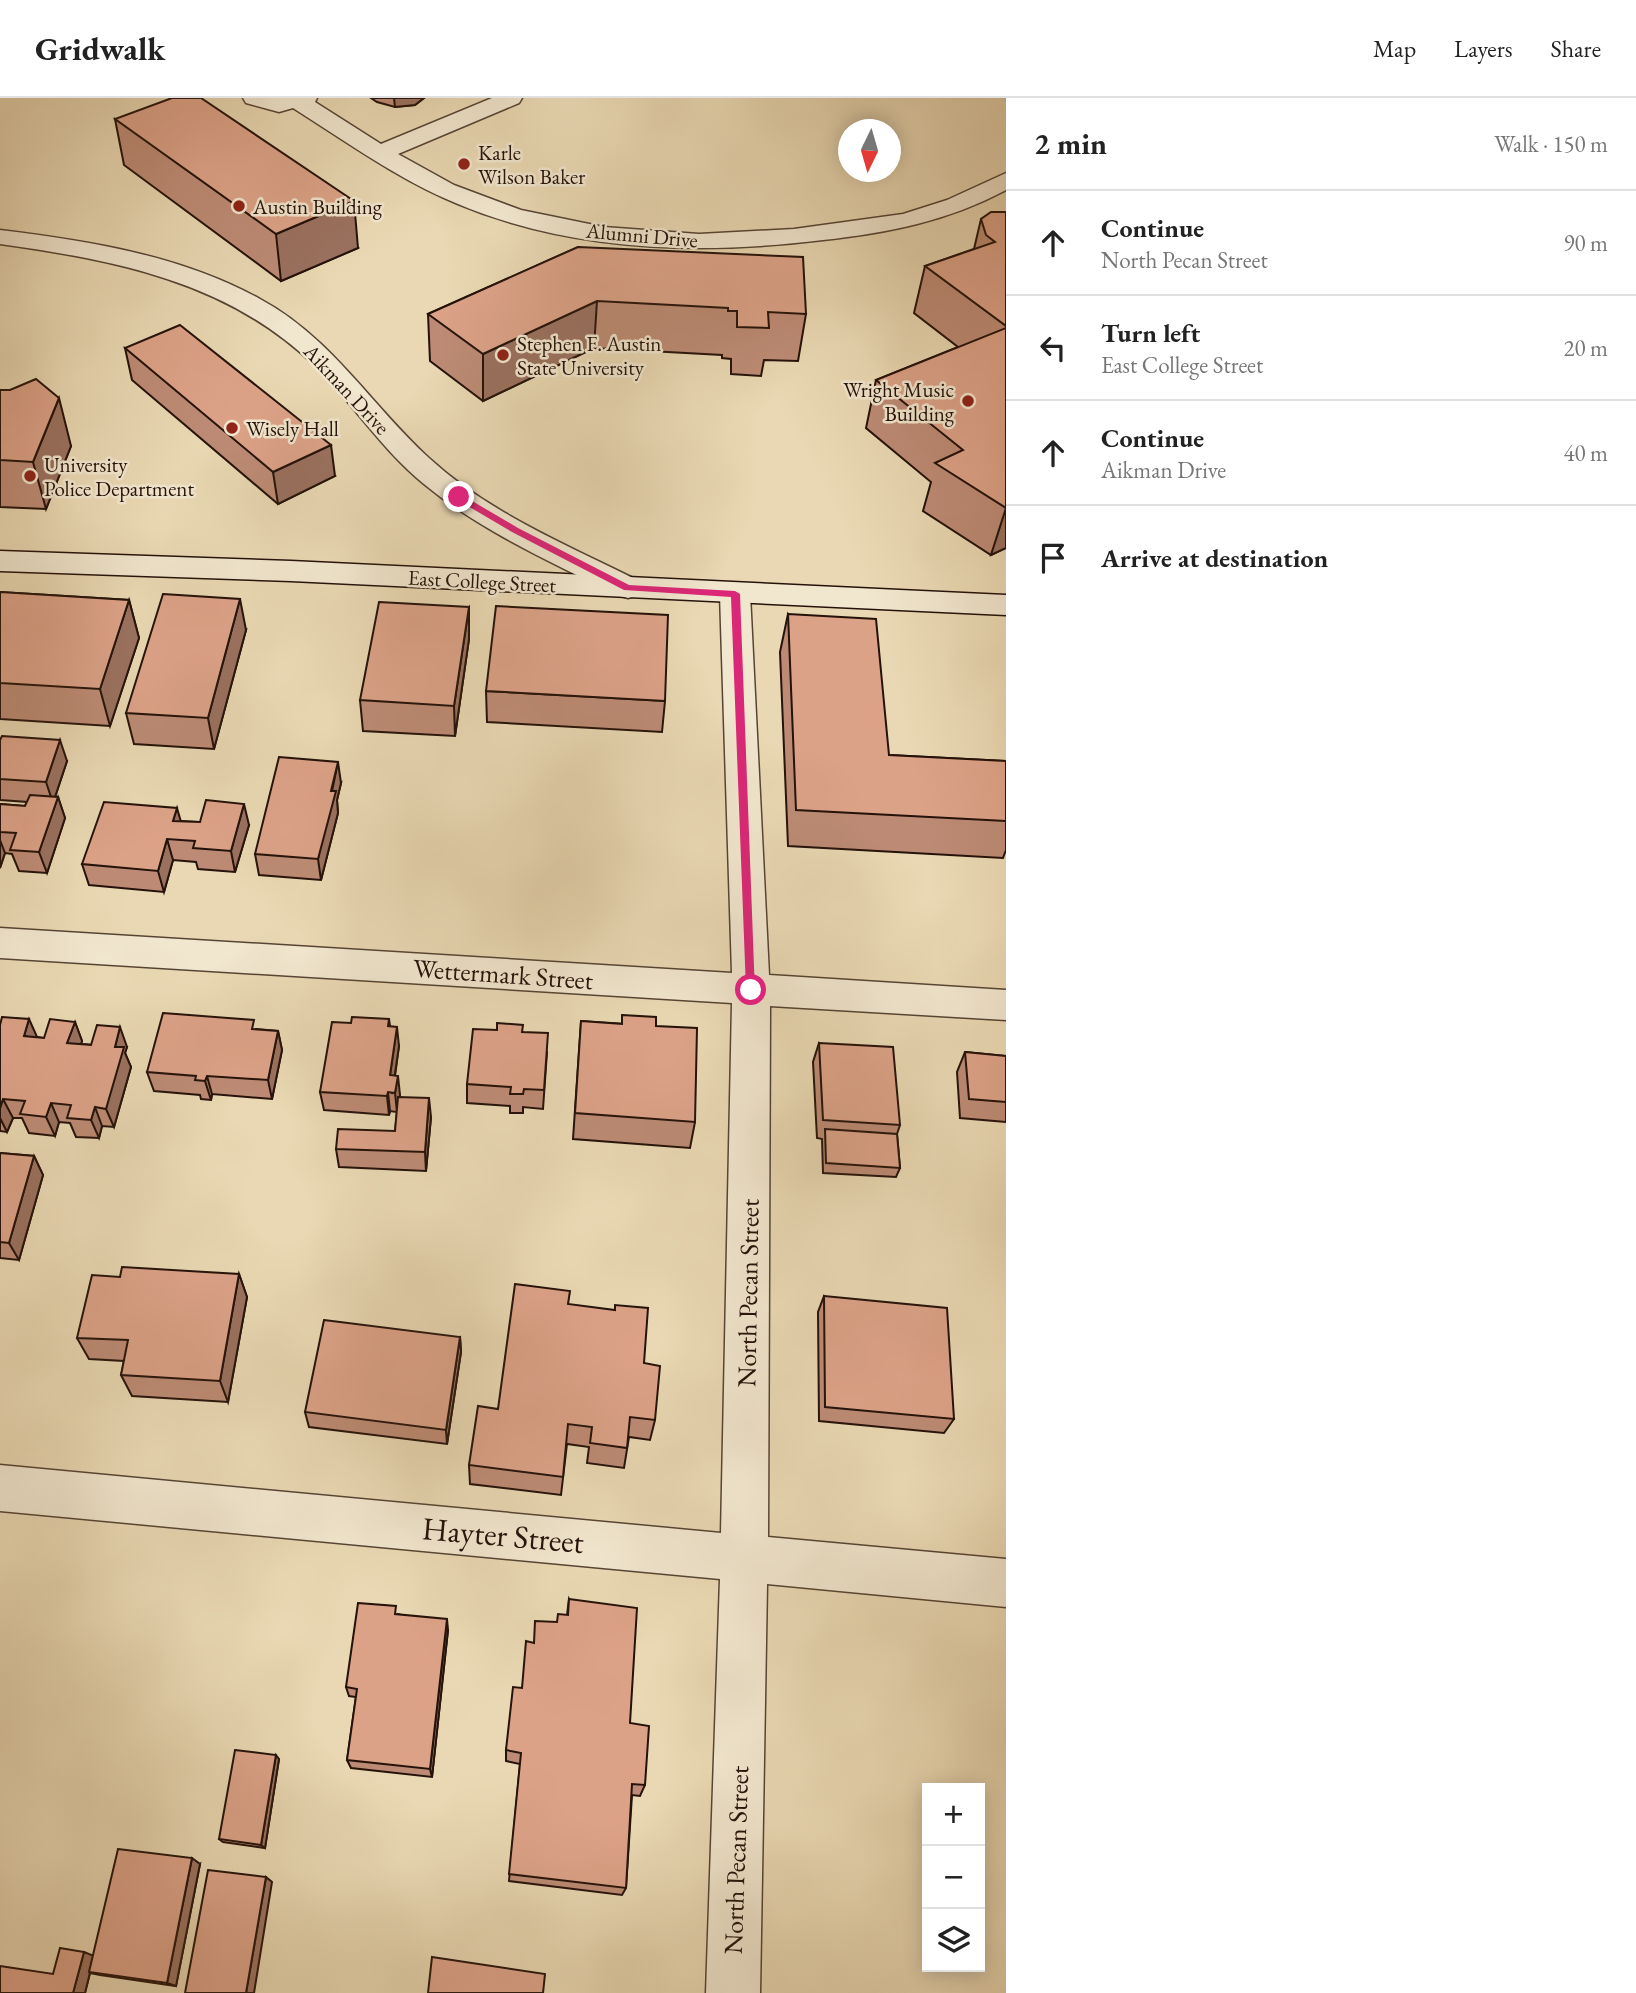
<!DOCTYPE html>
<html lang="en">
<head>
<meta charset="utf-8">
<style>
  body { margin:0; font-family:"EB Garamond",serif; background:#f2f2f2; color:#222 }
  .controls { position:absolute; right:21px; bottom:21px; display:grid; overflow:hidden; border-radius:0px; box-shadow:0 4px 18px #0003 }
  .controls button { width:63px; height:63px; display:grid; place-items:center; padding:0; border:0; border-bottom:2px solid #e0e0e0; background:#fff; color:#222; font:35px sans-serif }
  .compass { position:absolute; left:838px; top:21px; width:63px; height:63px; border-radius:50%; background:#fff; box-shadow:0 4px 18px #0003; rotate:185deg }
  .stop { position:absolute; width:21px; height:21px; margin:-16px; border:5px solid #db2777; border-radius:50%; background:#fff }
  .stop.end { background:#db2777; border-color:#fff; box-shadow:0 2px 7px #0008 }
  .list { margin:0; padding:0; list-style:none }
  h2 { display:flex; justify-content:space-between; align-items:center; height:91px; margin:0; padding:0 28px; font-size:30px }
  h2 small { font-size:23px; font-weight:400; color:#767676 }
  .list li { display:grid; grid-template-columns:46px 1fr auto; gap:21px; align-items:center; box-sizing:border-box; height:105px; padding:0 28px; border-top:2px solid #e0e0e0 }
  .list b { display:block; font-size:26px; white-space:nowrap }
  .list p { margin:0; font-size:23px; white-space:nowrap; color:#767676 }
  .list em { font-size:23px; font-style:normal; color:#767676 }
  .icon { flex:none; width:38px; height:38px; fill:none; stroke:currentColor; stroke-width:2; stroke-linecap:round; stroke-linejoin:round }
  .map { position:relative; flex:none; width:1006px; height:1895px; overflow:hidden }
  header { display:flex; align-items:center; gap:42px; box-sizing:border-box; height:98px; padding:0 35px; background:#fff; border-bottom:2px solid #e0e0e0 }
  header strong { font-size:33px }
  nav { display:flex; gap:38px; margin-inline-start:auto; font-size:24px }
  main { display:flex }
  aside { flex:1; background:#fff }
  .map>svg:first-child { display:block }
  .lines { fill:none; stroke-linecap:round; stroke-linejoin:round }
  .street-casing { stroke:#564434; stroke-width:3 }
  .secondary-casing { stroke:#25120a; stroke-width:3 }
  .street { fill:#f1e6ce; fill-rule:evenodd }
  .secondary { fill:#f1e6ce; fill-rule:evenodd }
  .wall { fill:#bd8b75; stroke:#25120a; stroke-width:2 }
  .shaded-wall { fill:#9a715f; stroke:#25120a; stroke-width:2 }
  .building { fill:#dca288; stroke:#25120a; stroke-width:2 }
  .route { fill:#db2777 }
  .poi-dot { fill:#8f2418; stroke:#f1e6ce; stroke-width:2.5 }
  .labels { text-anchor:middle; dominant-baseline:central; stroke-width:5; stroke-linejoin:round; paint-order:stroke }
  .far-poi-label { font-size:21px; fill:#25120a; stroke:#f1e6ce; text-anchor:start }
  .far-street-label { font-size:21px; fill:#25120a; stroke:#f1e6ce }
  .street-label { font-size:26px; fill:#25120a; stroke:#f1e6ce }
  .near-street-label { font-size:32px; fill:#25120a; stroke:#f1e6ce }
</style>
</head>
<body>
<header>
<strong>Gridwalk</strong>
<nav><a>Map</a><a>Layers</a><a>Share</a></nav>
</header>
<main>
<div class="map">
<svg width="1006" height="1895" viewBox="0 0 1006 1895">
  <rect width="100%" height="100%" fill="#e9d8b3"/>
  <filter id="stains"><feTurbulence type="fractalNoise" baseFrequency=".00286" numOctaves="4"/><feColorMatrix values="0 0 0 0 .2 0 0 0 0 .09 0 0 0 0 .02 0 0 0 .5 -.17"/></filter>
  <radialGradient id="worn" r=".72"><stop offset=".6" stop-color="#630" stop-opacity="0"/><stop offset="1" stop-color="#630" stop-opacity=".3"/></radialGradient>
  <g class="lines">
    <g class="street-casing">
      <g id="street">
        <path d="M 243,0 L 317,0 L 315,4 L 381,46 L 492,0 L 522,0 L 519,5 L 398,56 L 454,87 L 521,112 L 604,129 L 699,136 L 794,131 L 903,116 L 947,102 L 1006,75 L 1006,92 C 948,123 888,135 823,142 C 701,157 573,154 458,106 C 399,82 347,44 293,10 L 279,14 L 246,5 Z"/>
        <path d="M 0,132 C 89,143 180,157 260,201 C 331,239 371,307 429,360 C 489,415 567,447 639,483 L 643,490 L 639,497 L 628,500 L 617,497 C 551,464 481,433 424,386 C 381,351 351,303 312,265 C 226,183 114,162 0,146 Z"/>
        <polygon points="735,486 746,489 750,496 769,877 1006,892 1006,922 770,908 768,1439 1006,1461 1006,1509 767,1486 760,1895 706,1895 720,1481 0,1413 0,1367 721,1435 732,905 0,860 0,830 732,875 720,496 724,489"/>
      </g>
    </g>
    <g class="secondary-casing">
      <polygon id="secondary" points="0,453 291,463 1006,497 1006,517 291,483 0,473"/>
    </g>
    <use href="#street" class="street"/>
    <use href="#secondary" class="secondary"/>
  </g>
  <g class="wall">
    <polygon points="371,0 424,0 415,7 395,9 377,4"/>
    <polygon points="115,21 358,150 281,183 124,67"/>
    <polygon points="1006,114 1006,450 991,457 923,413 931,384 866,330 876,282 958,249 914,215 925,168 974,151 981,121"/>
    <polygon points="578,149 806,216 798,263 764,262 761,278 731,276 731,261 722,260 722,257 594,250 483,303 430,263 428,216"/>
    <polygon points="125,250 335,378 278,406 132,282"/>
    <polygon points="0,292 71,348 46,411 0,409"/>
    <polygon points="0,494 129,502 139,540 110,628 0,621"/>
    <polygon points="469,509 469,541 455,638 363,633 360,602"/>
    <polygon points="788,516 889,657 1006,663 1006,752 1003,760 788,748 780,554"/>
    <polygon points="246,532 214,651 134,646 126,615"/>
    <polygon points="486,593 665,603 662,634 487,624"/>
    <polygon points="0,642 67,663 55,699 58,699 65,720 47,775 19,773 12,756 5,755 0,770 0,706 25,708 27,704 0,702"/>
    <polygon points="341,685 337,702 338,715 321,782 259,777 255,756"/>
    <polygon points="181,723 249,727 235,774 198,771 196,764 173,762 164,794 89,787 82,766"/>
    <polygon points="389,921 390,928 399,948 395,978 400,999 431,1019 426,1073 339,1069 336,1051 395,1033 397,1014 390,1013 389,1017 324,1012 320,994 351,925"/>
    <polygon points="581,923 656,928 695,1024 690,1050 573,1041"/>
    <polygon points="75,924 82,943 81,946 127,949 125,955 131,969 114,1029 102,1028 99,1040 76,1039 70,1025 59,1024 55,1038 29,1035 22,1020 13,1020 7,1034 0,1033 0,927 37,939 44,940"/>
    <polygon points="256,931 278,933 282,952 272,1001 212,996 211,1002 201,1001 200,997 154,993 147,974"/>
    <polygon points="523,934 547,954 543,1011 523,1009 523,1015 510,1015 510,1008 467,1005 467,986"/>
    <polygon points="819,945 900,1027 897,1036 900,1070 896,1079 823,1075 822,1041 817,1040 813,964"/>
    <polygon points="965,954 1006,958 1006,1024 960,1020 957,974"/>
    <polygon points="0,1055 34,1058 43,1077 19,1162 0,1160"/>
    <polygon points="239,1176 247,1199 228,1304 132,1298 121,1277 124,1263 89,1261 77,1240 120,1179"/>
    <polygon points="824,1198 954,1321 944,1335 819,1323 818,1214"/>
    <polygon points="568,1206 644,1265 655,1322 650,1342 629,1339 624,1370 587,1365 589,1349 567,1346 561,1397 470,1386 469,1367 498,1311"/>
    <polygon points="460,1239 461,1254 447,1346 309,1329 305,1314"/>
    <polygon points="569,1501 630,1625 645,1687 640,1698 632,1697 626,1790 622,1797 509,1783 520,1666 506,1663 506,1652 534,1545 567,1517"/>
    <polygon points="398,1516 448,1532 432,1679 351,1670 347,1662 356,1599 349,1598 346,1589"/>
    <polygon points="279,1661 265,1750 223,1744 219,1741"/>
    <polygon points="200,1766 176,1888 100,1877 90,1875 85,1895 0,1895 53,1876 93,1857"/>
  </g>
  <g class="shaded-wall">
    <polygon points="394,0 424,0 415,7 395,9"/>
    <polygon points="354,103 358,150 281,183 276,136"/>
    <polygon points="597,203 594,250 483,303 483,256"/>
    <polygon points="59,300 71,348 46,411 33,364"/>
    <polygon points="331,347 335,378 278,406 273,374"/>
    <polygon points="1006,410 1006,450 991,457"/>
    <polygon points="240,501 246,532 214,651 208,620"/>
    <polygon points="129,502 139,540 110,628 100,591"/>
    <polygon points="469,509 469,541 455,638 454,608"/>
    <polygon points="60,642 67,663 53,705 46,684"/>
    <polygon points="338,664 341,685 337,702 338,715 321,782 318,761"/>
    <polygon points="58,699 65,720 47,775 39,754"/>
    <polygon points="244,706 249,727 235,774 231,753"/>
    <polygon points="177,710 183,731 173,723"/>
    <polygon points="167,741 173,762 164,794 158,773"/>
    <polygon points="0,742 5,755 0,770"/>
    <polygon points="29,921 38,941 24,938"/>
    <polygon points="75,924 82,943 75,964 67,945"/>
    <polygon points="120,929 127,949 125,955 131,969 114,1029 106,1011 115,949"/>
    <polygon points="397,929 399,948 392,996 390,977"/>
    <polygon points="278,933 282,952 272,1001 268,982"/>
    <polygon points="207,978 212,996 211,1002 205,983"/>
    <polygon points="398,978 400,997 397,1014 395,995"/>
    <polygon points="388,994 390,1013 389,1017 387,998"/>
    <polygon points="429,1000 431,1019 426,1073 425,1054"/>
    <polygon points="3,1001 13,1020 7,1034 0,1020 0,1010"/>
    <polygon points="51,1005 59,1024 55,1038 46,1019"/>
    <polygon points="95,1009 102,1028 99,1040 91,1022"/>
    <polygon points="34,1058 43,1077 19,1162 9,1145"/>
    <polygon points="239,1176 247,1199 228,1304 220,1283"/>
    <polygon points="460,1239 461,1254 447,1346 446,1332"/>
    <polygon points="447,1521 448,1532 432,1679 430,1671"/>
    <polygon points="276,1657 279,1661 265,1750 261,1747"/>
    <polygon points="192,1760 200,1766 176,1888 167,1885"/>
    <polygon points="266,1779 272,1784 254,1895 246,1895"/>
    <polygon points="84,1854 94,1858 85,1895 73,1895"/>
  </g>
  <g class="building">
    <polygon points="172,0 201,0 354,103 276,136 115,21"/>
    <polygon points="991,114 1006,114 1006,228 925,168 995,144 986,137 981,121"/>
    <polygon points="578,149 803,159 806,216 768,214 769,230 737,229 737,213 728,213 728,210 597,203 483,256 428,216"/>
    <polygon points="180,227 331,347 273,374 125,250"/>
    <polygon points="1006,230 1006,410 935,365 963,352 876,282"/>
    <polygon points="36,281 59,300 33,364 0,362 0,292 10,292"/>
    <polygon points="0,494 129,502 100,591 0,585"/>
    <polygon points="163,496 240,501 208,620 126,615"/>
    <polygon points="379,504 469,509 454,608 360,602"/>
    <polygon points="496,508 668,517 665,603 486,593"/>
    <polygon points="788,516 876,521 889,657 1006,663 1006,723 796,712"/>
    <polygon points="2,638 60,642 46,684 0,681 0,642"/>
    <polygon points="279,659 338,664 331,693 336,693 318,761 255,756"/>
    <polygon points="30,697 58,699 39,754 10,752 16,735 0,734 0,706 25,708"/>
    <polygon points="206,702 244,706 231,753 193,750 195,743 167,741 158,773 82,766 104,704 177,710 173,723 200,724"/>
    <polygon points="163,915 254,922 252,931 278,933 268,982 207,978 205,983 195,982 196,978 147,974"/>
    <polygon points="622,917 656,919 656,928 697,930 695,1024 575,1015 581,923 622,926"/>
    <polygon points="2,919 29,921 24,938 44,940 50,921 75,924 67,945 91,947 97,927 120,929 115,949 124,949 106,1011 95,1009 91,1022 67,1020 71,1007 51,1005 46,1019 20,1016 25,1003 3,1001 0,1010 0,927"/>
    <polygon points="352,919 389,921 388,928 397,929 390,977 398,978 395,995 388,994 387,998 320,994 332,924 351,925"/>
    <polygon points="497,925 523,927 522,934 548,935 544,992 524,991 523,996 510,996 511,989 467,986 473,931 497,932"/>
    <polygon points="819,945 893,949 900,1027 823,1022"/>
    <polygon points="965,954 1006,958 1006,1004 969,1001"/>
    <polygon points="398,999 429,1000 425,1054 336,1051 338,1031 395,1033"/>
    <polygon points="825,1031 897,1036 900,1070 826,1065"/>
    <polygon points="0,1055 34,1058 9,1145 0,1144"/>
    <polygon points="122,1169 239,1176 220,1283 121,1277 128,1242 77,1240 92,1177 120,1179"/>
    <polygon points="515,1186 570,1193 568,1206 615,1212 615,1207 648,1210 644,1265 660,1268 655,1322 630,1319 627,1350 590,1345 592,1329 568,1326 563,1379 469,1367 478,1308 498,1311"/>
    <polygon points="824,1198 947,1210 954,1321 825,1309"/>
    <polygon points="324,1222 460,1239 446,1332 305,1314"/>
    <polygon points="569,1501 637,1510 630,1625 649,1628 645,1687 632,1686 626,1790 509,1776 521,1655 506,1652 513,1589 522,1590 526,1543 534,1545 535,1523 557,1524 558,1516 568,1517"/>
    <polygon points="358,1505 396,1508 395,1516 447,1521 430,1671 347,1662 357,1591 346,1589"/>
    <polygon points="235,1652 276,1657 261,1747 219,1741"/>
    <polygon points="118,1751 192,1760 167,1885 89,1874"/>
    <polygon points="208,1772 266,1779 246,1895 185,1895"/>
    <polygon points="60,1850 84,1854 73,1895 0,1895 0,1868 53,1876"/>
    <polygon points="432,1859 545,1876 543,1895 428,1895"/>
  </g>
  <polygon class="route" points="456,397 462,397 518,430 629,487 735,493 740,496 755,895 751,896 746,892 731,499 624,492 512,434 456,401"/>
  <g class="poi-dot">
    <circle cx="464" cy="66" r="7"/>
    <circle cx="239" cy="108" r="7"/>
    <circle cx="503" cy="257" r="7"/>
    <circle cx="968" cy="303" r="7"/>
    <circle cx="232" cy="330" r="7"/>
    <circle cx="30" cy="378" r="7"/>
  </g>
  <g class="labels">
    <g class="far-poi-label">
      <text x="478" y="54">Karle<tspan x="478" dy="24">Wilson Baker</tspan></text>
      <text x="253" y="108">Austin Building</text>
      <text x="517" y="245">Stephen F. Austin<tspan x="517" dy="24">State University</tspan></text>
      <text x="954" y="291" text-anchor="end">Wright Music<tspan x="954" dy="24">Building</tspan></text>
      <text x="246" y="330">Wisely Hall</text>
      <text x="44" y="366">University<tspan x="44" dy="24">Police Department</tspan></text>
    </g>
    <g class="far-street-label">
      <text transform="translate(642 137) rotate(5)">Alumni Drive</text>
      <text transform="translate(347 291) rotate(47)">Aikman Drive</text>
      <text transform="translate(482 483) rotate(3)">East College Street</text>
    </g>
    <g class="street-label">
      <text transform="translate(503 876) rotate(4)">Wettermark Street</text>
      <text transform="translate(748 1195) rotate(-89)">North Pecan Street</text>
      <text transform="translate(736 1762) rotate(-88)">North Pecan Street</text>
    </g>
    <g class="near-street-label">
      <text transform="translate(503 1437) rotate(5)">Hayter Street</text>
    </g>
  </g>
  <rect width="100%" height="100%" filter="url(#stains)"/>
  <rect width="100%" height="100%" fill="url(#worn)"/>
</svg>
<div class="controls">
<button>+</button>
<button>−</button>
<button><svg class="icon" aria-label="layers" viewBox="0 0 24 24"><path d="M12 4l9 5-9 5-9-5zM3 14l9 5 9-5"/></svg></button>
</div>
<svg class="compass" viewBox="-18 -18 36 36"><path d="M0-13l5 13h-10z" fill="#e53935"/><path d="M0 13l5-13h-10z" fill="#767676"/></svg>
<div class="stop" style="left:751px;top:892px"></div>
<div class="stop end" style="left:459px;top:399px"></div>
</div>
<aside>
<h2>2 min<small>Walk · 150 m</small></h2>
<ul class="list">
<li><svg class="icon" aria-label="ahead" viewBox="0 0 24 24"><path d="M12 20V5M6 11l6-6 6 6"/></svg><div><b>Continue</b><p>North Pecan Street</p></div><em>90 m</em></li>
<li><svg class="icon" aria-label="left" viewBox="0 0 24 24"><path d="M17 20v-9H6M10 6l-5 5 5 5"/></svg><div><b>Turn left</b><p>East College Street</p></div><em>20 m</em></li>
<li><svg class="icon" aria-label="ahead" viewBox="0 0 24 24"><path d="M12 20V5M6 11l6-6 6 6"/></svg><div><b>Continue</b><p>Aikman Drive</p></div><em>40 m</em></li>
<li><svg class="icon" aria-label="arrive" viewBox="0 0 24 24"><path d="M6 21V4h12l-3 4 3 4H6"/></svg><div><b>Arrive at destination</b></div></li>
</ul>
</aside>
</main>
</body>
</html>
